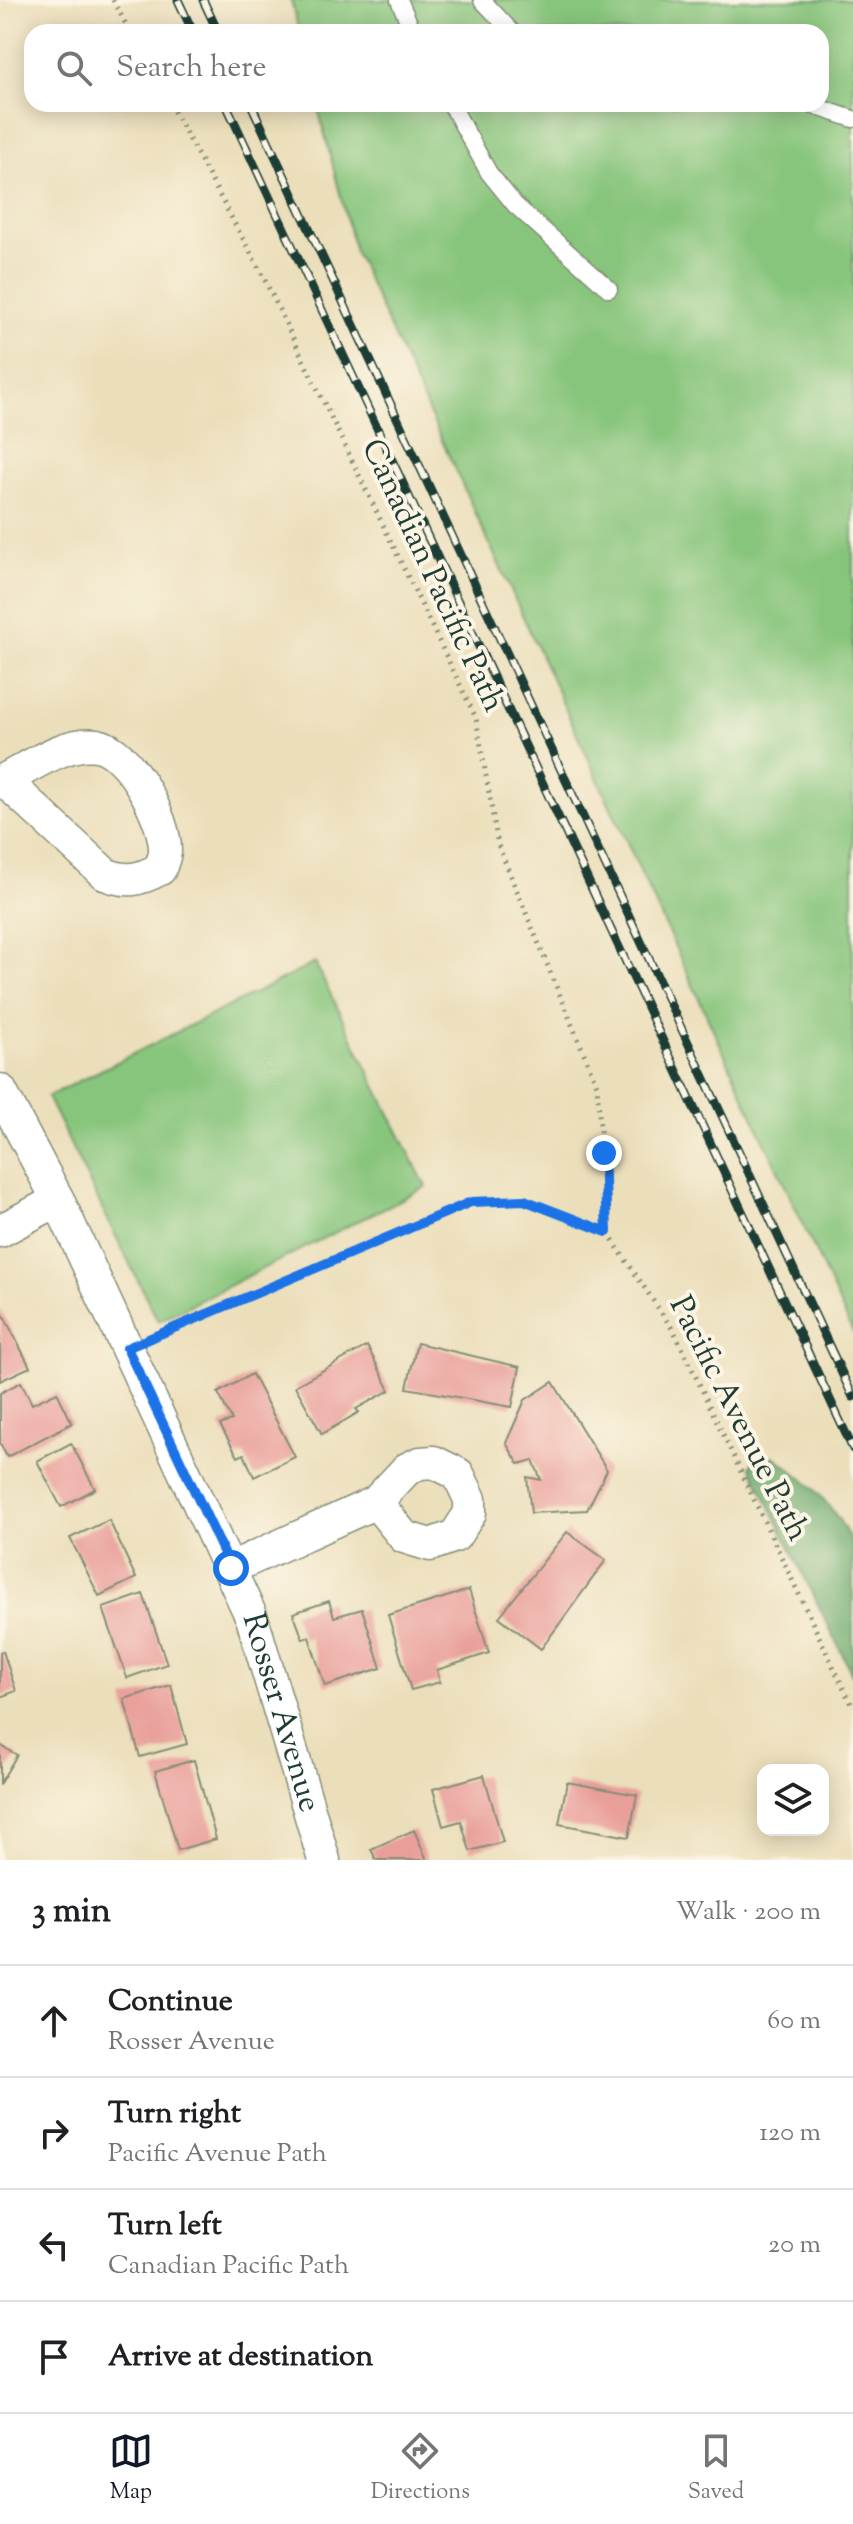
<!DOCTYPE html>
<html lang="en">
<head>
<meta charset="utf-8">
<style>
  body { margin:0; font-family:"Sorts Mill Goudy",serif; background:#f2f2f2; color:#202124 }
  .controls { position:absolute; right:24px; bottom:24px; display:grid; overflow:hidden; border-radius:16px; box-shadow:0 4px 20px #0003 }
  .controls button { width:72px; height:72px; display:grid; place-items:center; padding:0; border:0; border-bottom:2px solid #e0e0e0; background:#fff; color:#202124; font:40px sans-serif }
  .stop { position:absolute; width:24px; height:24px; margin:-18px; border:6px solid #1a73e8; border-radius:50%; background:#fff }
  .stop.end { background:#1a73e8; border-color:#fff; box-shadow:0 2px 8px #0008 }
  .list { margin:0; padding:0; list-style:none }
  h2 { display:flex; justify-content:space-between; align-items:center; height:104px; margin:0; padding:0 32px; font-size:34px }
  h2 small { font-size:26px; font-weight:400; color:#757577 }
  .list li { display:grid; grid-template-columns:52px 1fr auto; gap:24px; align-items:center; box-sizing:border-box; height:112px; padding:0 32px; border-top:2px solid #e0e0e0 }
  .list b { display:block; font-size:30px; white-space:nowrap }
  .list p { margin:0; font-size:26px; white-space:nowrap; color:#757577 }
  .list em { font-size:26px; font-style:normal; color:#757577 }
  .icon { flex:none; width:44px; height:44px; fill:none; stroke:currentColor; stroke-width:2; stroke-linecap:round; stroke-linejoin:round }
  .map { position:relative; flex:none; width:853px; height:1860px; overflow:hidden }
  .search { position:absolute; background:#fff; box-shadow:0 4px 20px #0003; left:24px; right:24px; top:24px; height:88px; display:flex; align-items:center; gap:20px; box-sizing:border-box; padding:0 28px; border-radius:24px; color:#757577; font-size:30px }
  .sheet { height:552px; background:#fff }
  nav { display:flex; justify-content:space-around; align-items:center; box-sizing:border-box; height:112px; border-top:2px solid #e0e0e0; background:#fff; font-size:22px; color:#757577 }
  nav a { display:grid; justify-items:center; gap:4px }
  nav .on { color:#111827 }
  .map>svg:first-child { display:block }
  .green { fill:#87c57c; stroke:#538158; stroke-width:2 }
  .forest { fill:#6daa6c; stroke:#467450; stroke-width:2 }
  .building { fill:#e99e9a }
  .lines { fill:none; stroke-linecap:round; stroke-linejoin:round }
  .service-casing { stroke:#858e77; stroke-width:19 }
  .minor-casing { stroke:#858e77; stroke-width:35 }
  .path { stroke:#858e77; stroke-width:5; stroke-dasharray:2 6; stroke-linecap:butt }
  .service { stroke:#fff; stroke-width:16 }
  .minor { stroke:#fff; stroke-width:32 }
  .rail-casing { stroke:#1f3d34; stroke-width:9 }
  .rail { stroke:#fcf5e5; stroke-width:6; stroke-dasharray:18; stroke-linecap:butt }
  .route { stroke:#1a73e8; stroke-width:10 }
  .labels { text-anchor:middle; dominant-baseline:central; stroke-width:8; stroke-linejoin:round; paint-order:stroke }
  .street-label { font-size:32px; fill:#1f3d34; stroke:#fcf5e5 }
</style>
</head>
<body>
<div class="map">
<svg width="853" height="1860" viewBox="0 0 853 1860">
  <rect width="100%" height="100%" fill="#fcf5e5"/>
  <filter id="ink" filterUnits="userSpaceOnUse"><feTurbulence type="fractalNoise" baseFrequency=".0125" numOctaves="2"/><feDisplacementMap in="SourceGraphic" scale="16" xChannelSelector="R" yChannelSelector="G"/><feConvolveMatrix kernelMatrix="1 2 1 2 8 2 1 2 1" color-interpolation-filters="sRGB"/></filter>
  <filter id="wash" filterUnits="userSpaceOnUse"><feTurbulence type="fractalNoise" baseFrequency=".006" numOctaves="4" result="noise"/><feDisplacementMap in="SourceGraphic" scale="32" xChannelSelector="R" yChannelSelector="G"/><feGaussianBlur stdDeviation="1.8" result="paint"/><feColorMatrix in="noise" values="0 0 0 0 0 0 0 0 0 0 0 0 0 0 0 0 0 1.4 0 .05"/><feComposite in="paint" operator="in"/></filter>
  <g filter="url(#wash)">
    <rect width="100%" height="100%" fill="#ebdeba"/>
    <g class="green">
      <polygon points="291,0 853,0 853,1333 355,252 317,104 821,104 821,32 299,32"/>
      <polygon points="315,963 426,1187 158,1321 47,1097"/>
    </g>
    <path class="forest" d="M 773,1456 C 806,1478 840,1510 853,1548 L 853,1676 L 750,1466 L 756,1459 Z"/>
    <g id="blocks">
      <g class="building">
        <polygon points="0,1308 30,1367 0,1381"/>
        <polygon points="417,1343 520,1367 512,1407 407,1388"/>
        <polygon points="367,1346 390,1390 356,1409 359,1412 322,1434 295,1386"/>
        <polygon points="252,1374 295,1457 254,1477 244,1454 238,1457 220,1425 232,1420 218,1393"/>
        <polygon points="21,1382 32,1404 57,1392 72,1423 7,1457 0,1443 0,1393"/>
        <polygon points="553,1382 607,1470 587,1510 531,1513 527,1477 541,1480 533,1460 519,1464 506,1443 525,1400"/>
        <polygon points="71,1443 95,1489 61,1507 37,1461"/>
        <polygon points="109,1520 136,1578 99,1596 70,1538"/>
        <polygon points="567,1532 606,1560 541,1649 499,1617"/>
        <polygon points="469,1590 489,1653 437,1670 440,1682 411,1690 388,1615"/>
        <polygon points="143,1594 167,1664 127,1678 103,1608"/>
        <polygon points="329,1601 334,1617 362,1609 381,1668 325,1686 309,1637 303,1639 293,1613"/>
        <polygon points="3,1651 16,1691 0,1697 0,1652"/>
        <polygon points="171,1685 187,1744 140,1757 124,1699"/>
        <polygon points="0,1745 17,1755 0,1783"/>
        <polygon points="194,1760 216,1839 178,1850 155,1771"/>
        <polygon points="484,1775 503,1842 470,1851 461,1821 443,1826 433,1789"/>
        <polygon points="567,1782 637,1795 629,1837 559,1824"/>
        <polygon points="414,1830 427,1860 376,1860 371,1849"/>
      </g>
    </g>
  </g>
  <g filter="url(#ink)">
    <use href="#blocks" fill-opacity="0" stroke="#858e77" stroke-width="2"/>
    <g class="lines">
      <g class="service-casing">
        <g id="service">
          <polyline points="399,0 413,32"/>
          <polyline points="482,0 512,32"/>
          <polyline points="451,104 489,173 515,205 609,289"/>
          <polyline points="808,104 853,119"/>
        </g>
      </g>
      <g class="minor-casing">
        <g id="minor">
          <path d="M 0,782 L 4,780 C 30,767 67,740 97,745 C 129,750 166,820 165,851 C 165,856 162,863 160,869 C 139,880 127,883 105,874 L 4,780"/>
          <path id="s1" d="M 0,1090 L 58,1200 L 252,1618 L 324,1860"/>
          <polyline points="0,1231 58,1200"/>
          <polyline points="231,1568 376,1502 407,1469 420,1463 434,1462 458,1474 470,1499 470,1513 455,1536 430,1545 404,1537 376,1502"/>
        </g>
      </g>
      <g class="path">
        <polyline points="113,0 130,32"/>
        <polyline points="170,104 262,274 476,718 498,845 597,1085 607,1232"/>
        <polyline points="154,1336 471,1202 524,1200 607,1232 675,1333 853,1708"/>
      </g>
      <use href="#service" class="service"/>
      <use href="#minor" class="minor"/>
      <g class="rail-casing">
        <g id="rail">
          <polyline points="178,0 193,32"/>
          <polyline points="203,0 218,32"/>
          <polyline points="226,104 853,1449"/>
          <polyline points="251,104 853,1397"/>
        </g>
      </g>
      <use href="#rail" class="rail"/>
    </g>
  </g>
  <g class="lines" filter="url(#ink)">
    <polyline class="route" points="231,1568 127,1348 471,1202 524,1200 607,1232 604,1153"/>
  </g>
  <g class="labels">
    <g class="street-label">
      <text transform="translate(432 576) rotate(65)">Canadian Pacific Path</text>
      <text transform="translate(738 1419) rotate(63)">Pacific Avenue Path</text>
      <text stroke="none"><textPath href="#s1" startOffset="684">Rosser Avenue</textPath></text>
    </g>
  </g>
</svg>
<div class="controls">
<button><svg class="icon" aria-label="layers" viewBox="0 0 24 24"><path d="M12 4l9 5-9 5-9-5zM3 14l9 5 9-5"/></svg></button>
</div>
<div class="stop" style="left:231px;top:1568px"></div>
<div class="stop end" style="left:604px;top:1153px"></div>
<div class="search"><svg class="icon" aria-label="search" viewBox="0 0 24 24"><circle cx="10" cy="10" r="6"/><path d="M15 15l6 6"/></svg>Search here</div>
</div>
<section class="sheet">
<h2>3 min<small>Walk · 200 m</small></h2>
<ul class="list">
<li><svg class="icon" aria-label="ahead" viewBox="0 0 24 24"><path d="M12 20V5M6 11l6-6 6 6"/></svg><div><b>Continue</b><p>Rosser Avenue</p></div><em>60 m</em></li>
<li><svg class="icon" aria-label="right" viewBox="0 0 24 24"><path d="M7 20v-9h11M14 6l5 5-5 5"/></svg><div><b>Turn right</b><p>Pacific Avenue Path</p></div><em>120 m</em></li>
<li><svg class="icon" aria-label="left" viewBox="0 0 24 24"><path d="M17 20v-9H6M10 6l-5 5 5 5"/></svg><div><b>Turn left</b><p>Canadian Pacific Path</p></div><em>20 m</em></li>
<li><svg class="icon" aria-label="arrive" viewBox="0 0 24 24"><path d="M6 21V4h12l-3 4 3 4H6"/></svg><div><b>Arrive at destination</b></div></li>
</ul>
</section>
<nav>
<a class="on"><svg class="icon" aria-label="map" viewBox="0 0 24 24"><path d="M3 6l6-2 6 2 6-2v14l-6 2-6-2-6 2zM9 4v14M15 6v14"/></svg>Map</a>
<a><svg class="icon" aria-label="directions" viewBox="0 0 24 24"><path d="M12 3l9 9-9 9-9-9zM9 14v-3h6M13 9l2 2-2 2"/></svg>Directions</a>
<a><svg class="icon" aria-label="saved" viewBox="0 0 24 24"><path d="M7 4h10v16l-5-4-5 4z"/></svg>Saved</a>
</nav>
</body>
</html>
